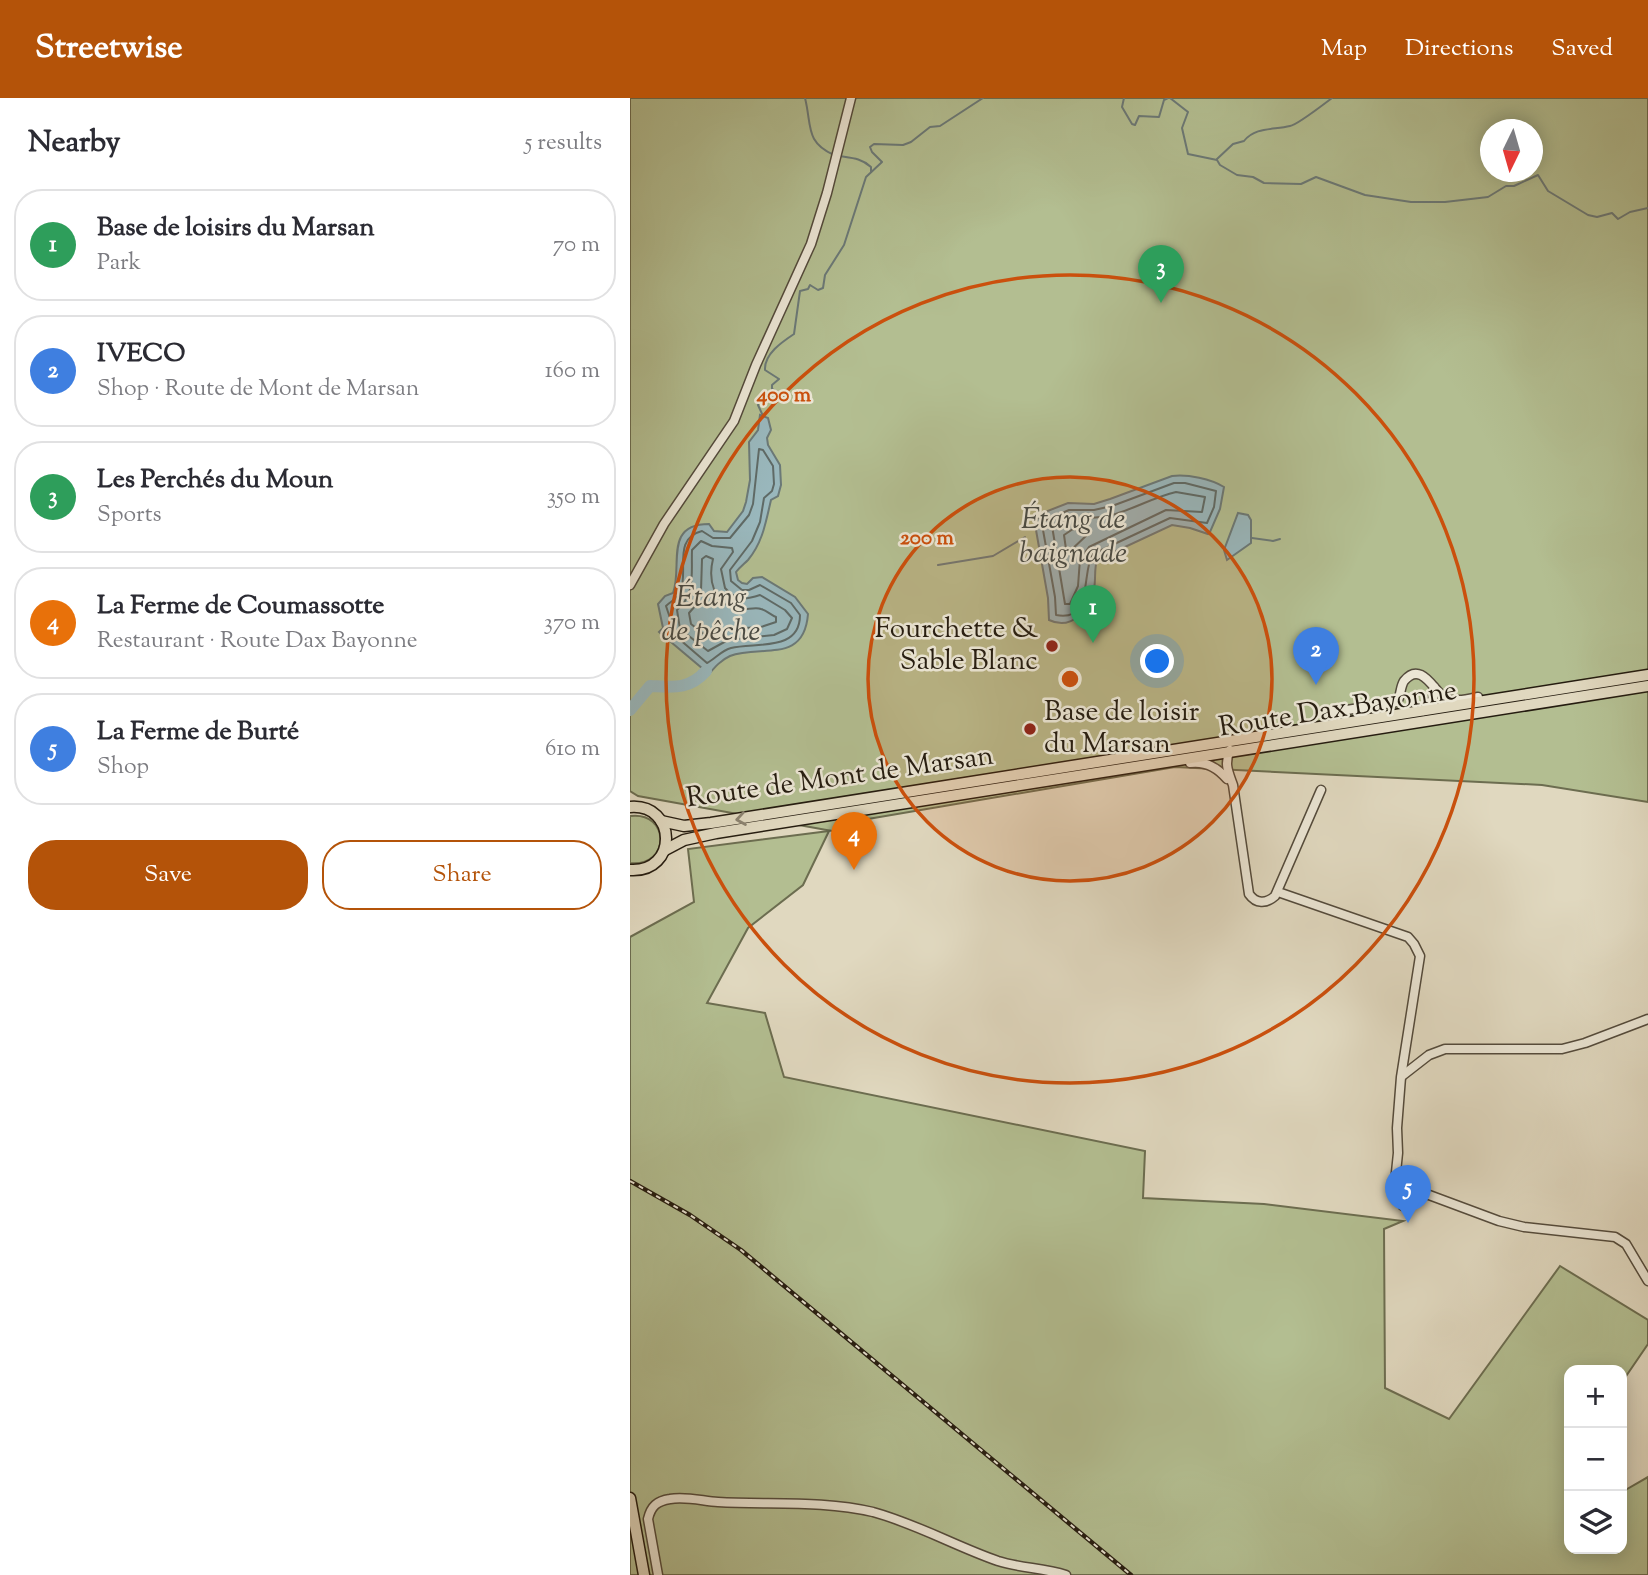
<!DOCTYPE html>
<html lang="en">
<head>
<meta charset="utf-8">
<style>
  body { margin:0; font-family:"Sorts Mill Goudy",serif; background:#f7f7f7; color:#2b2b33 }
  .controls { position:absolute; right:21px; bottom:21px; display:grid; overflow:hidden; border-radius:14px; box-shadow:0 4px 18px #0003 }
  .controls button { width:63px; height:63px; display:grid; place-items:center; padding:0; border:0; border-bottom:2px solid #e1e1e2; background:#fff; color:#2b2b33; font:35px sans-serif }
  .compass { position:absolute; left:850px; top:21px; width:63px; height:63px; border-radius:50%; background:#fff; box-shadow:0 4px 18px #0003; rotate:185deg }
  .you { position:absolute; left:528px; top:564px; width:24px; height:24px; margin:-18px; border:5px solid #fff; border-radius:50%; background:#1a73e8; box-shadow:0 0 0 10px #1a73e833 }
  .badge { display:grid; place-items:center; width:46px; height:46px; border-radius:50%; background:#b45309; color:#fff; font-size:23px; font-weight:700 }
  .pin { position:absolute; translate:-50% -58px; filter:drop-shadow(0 2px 4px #0008) }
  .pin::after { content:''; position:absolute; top:37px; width:24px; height:21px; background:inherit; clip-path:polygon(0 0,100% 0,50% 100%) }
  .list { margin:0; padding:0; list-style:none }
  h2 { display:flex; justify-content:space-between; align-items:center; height:91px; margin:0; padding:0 28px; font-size:30px }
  h2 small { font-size:23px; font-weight:400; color:#7c7c81 }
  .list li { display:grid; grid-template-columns:46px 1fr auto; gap:21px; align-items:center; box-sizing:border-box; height:112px; margin:0 14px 14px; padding:0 14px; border:2px solid #e1e1e2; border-radius:28px }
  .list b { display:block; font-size:26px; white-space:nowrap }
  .list p { margin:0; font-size:23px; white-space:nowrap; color:#7c7c81 }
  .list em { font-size:23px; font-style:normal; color:#7c7c81 }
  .actions { display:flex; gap:14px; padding:21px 28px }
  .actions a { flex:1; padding:16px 0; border:2px solid #b45309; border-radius:28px; text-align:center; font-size:24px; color:#b45309 }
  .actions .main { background:#b45309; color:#fff }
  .icon { flex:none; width:38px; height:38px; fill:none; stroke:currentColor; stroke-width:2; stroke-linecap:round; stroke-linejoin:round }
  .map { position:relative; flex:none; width:1018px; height:1477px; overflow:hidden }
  header { display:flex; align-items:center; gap:42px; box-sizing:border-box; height:98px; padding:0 35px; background:#b45309; color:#fff }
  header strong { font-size:33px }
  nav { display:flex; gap:38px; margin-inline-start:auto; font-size:24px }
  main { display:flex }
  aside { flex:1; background:#fff }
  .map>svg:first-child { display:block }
  .green { fill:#b3be91; stroke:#6c6d50; stroke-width:2; fill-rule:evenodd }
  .water { fill:#99b7bc; stroke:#6b7977; stroke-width:2 }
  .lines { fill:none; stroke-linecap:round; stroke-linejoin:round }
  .shore { stroke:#5f6a66; stroke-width:2 }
  .stream { stroke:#6b7977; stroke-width:2 }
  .river { stroke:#99b7bc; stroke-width:12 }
  .minor-casing { stroke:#544b3c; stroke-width:11 }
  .major-casing { stroke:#251c10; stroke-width:13 }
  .minor { stroke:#ebe6d5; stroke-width:8 }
  .major { stroke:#e0d8bf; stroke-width:10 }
  .rail-casing { stroke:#251c10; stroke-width:4.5 }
  .rail { stroke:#ebe6d5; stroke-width:2; stroke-dasharray:5; stroke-linecap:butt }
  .oneway { stroke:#8c8370 }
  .ring { fill:none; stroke:#cb500d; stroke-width:3.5 }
  .poi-dot { fill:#8f2418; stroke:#ebe6d5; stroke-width:2.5 }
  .labels { text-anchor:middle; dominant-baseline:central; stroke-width:5; stroke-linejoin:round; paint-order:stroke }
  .poi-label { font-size:28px; fill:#251c10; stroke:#ebe6d5; text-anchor:end }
  .street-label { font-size:28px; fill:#251c10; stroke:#ebe6d5 }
  .water-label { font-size:30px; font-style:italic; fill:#484a44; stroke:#ebe6d5 }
  .centre { fill:#cb500d; stroke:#ebe6d5; stroke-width:3.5 }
  .ring-label { font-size:21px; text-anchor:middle; font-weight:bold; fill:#cb500d; stroke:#ebe6d5; stroke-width:5; stroke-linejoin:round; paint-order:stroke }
</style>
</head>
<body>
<header>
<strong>Streetwise</strong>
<nav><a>Map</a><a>Directions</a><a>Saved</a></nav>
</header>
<main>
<aside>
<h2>Nearby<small>5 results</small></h2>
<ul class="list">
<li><span class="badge" style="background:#2e9e5b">1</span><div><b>Base de loisirs du Marsan</b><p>Park</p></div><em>70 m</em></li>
<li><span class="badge" style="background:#3f7fe0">2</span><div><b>IVECO</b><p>Shop · Route de Mont de Marsan</p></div><em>160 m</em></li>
<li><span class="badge" style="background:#2e9e5b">3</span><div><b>Les Perchés du Moun</b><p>Sports</p></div><em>350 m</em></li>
<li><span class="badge" style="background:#e8710a">4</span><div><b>La Ferme de Coumassotte</b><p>Restaurant · Route Dax Bayonne</p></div><em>370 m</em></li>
<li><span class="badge" style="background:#3f7fe0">5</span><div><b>La Ferme de Burté</b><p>Shop</p></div><em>610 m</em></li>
</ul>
<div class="actions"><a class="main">Save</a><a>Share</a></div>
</aside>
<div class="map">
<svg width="1018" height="1477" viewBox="0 0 1018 1477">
  <rect width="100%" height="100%" fill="#e0d8bf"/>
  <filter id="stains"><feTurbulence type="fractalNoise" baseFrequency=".00286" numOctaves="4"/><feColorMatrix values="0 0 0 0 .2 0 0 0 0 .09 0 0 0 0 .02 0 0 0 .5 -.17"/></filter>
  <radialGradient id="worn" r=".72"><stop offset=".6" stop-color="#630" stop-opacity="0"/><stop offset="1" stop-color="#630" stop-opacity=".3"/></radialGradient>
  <g class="green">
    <path d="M 0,0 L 1018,0 L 1018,704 L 912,687 L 545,669 L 232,722 L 202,733 L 8,698 L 0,693 ZM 860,32 L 902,32 L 902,74 L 860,74 Z"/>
    <path d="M 0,718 C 40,713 41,769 0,765 Z"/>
    <polygon points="199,733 173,787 118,830 77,905 135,915 154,979 515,1053 513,1100 634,1106 773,1123 754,1131 755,1290 819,1321 930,1168 1018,1222 1018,1246 992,1284 992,1272 939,1272 939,1451 992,1451 992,1394 1018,1379 1018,1477 0,1477 0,839 64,804 58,751"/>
  </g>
  <g class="water">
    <path d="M 130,317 L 138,320 L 141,332 L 137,340 L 138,347 L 150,367 L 151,387 L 148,398 L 141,402 C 136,423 133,444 118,462 C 114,466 110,469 106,474 L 108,482 L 112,485 L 117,486 L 123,480 L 132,479 L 165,499 L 178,516 C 174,567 130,546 100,558 C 91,562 85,569 79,576 L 29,534 L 33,530 L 28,506 L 35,498 L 43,495 C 53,469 33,426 79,426 L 84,433 L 97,434 L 113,413 L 116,404 L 120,382 L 119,344 L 128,332 Z"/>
    <path d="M 542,378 C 558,376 581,381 594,389 L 590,411 L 580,434 L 578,436 L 560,430 L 542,427 L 467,462 C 464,471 466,481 464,491 C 459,512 442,533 419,522 L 418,500 L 406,432 L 405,426 L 410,416 L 438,405 L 464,406 L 480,401 Z"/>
    <polygon points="608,415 618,417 621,422 621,445 597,462 594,452"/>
  </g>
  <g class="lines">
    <g class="shore">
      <path d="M 129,351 L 133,352 L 143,368 L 144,386 L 142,393 L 134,400 L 130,424 L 122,443 L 100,472 L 101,483 L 112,492 L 119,492 L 130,487 L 161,505 L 170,517 C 170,554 126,544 101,550 C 92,552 85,561 77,565 L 41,534 L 40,520 L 36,508 C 42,502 48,501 51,492 C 58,472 43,440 72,433 L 83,440 L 100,440 L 119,417 L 123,406 Z"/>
      <path d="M 544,385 L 555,385 L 586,393 L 584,409 L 577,425 L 540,420 L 463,456 C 451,472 464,525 426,517 L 425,499 L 413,432 L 414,423 L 439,412 L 464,412 L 482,408 Z"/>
      <path d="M 546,394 L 575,399 L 572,414 L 536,412 L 459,449 L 450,461 L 448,488 L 440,506 L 435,506 L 422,428 C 442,418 461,422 482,417 C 504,411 524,399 546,394 Z"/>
      <polygon points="443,431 455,432 458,436 439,454 436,451 434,437"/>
      <path d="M 71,443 L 82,448 L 102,450 L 103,454 L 91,471 L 95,490 C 106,503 115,502 130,497 L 155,512 L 162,520 L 157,531 L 144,537 L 98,542 L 78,553 L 50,531 L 47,512 C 66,496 61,475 62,452 Z"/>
      <path d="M 76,458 L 83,461 C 78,481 83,507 108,511 C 115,513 125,508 131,511 C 136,512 141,517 146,519 L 146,524 L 131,529 L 98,531 L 79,540 L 61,526 L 59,515 L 66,507 L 71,493 L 72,461 Z"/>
    </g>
    <g class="stream">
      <path d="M 175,0 C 182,28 175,44 204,57"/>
      <polyline points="494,0 492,9 502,26 505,27 509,18 529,19 534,2 538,0"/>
      <polyline points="540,0 558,14 552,30 558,56 587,62 590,67 607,77 623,79 634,85 671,86 686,79 735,97 781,104 815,104 858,99 876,88 884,88 908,77 918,93 958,117 967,119 982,115 988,121 1000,114 1018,110"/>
      <path d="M 209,58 C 222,60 231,60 241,69 L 241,74"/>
      <path d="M 587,61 L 603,46 L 614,43 C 625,29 643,32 660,28 C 667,27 694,6 702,0"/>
      <path d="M 133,318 L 128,307 L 129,304 L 150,301 L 155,298 L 142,291 L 142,287 L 149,281 L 135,272 C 134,256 152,244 164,236 L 170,193 L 178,191 L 180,187 L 188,192 L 193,190 L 195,177 L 214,147 L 236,79 L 252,64 L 242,54 L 240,49 L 244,46 L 273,47 L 281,44 L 300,29 L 310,28 L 353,0"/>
      <polyline points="622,440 643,443 650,441"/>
      <polyline points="308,467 363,458 395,439"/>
    </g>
    <path class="river" d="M 0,612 L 20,588 C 43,589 59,592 76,573"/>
    <g class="minor-casing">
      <g id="minor">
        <polyline points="0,487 34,426 104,323 126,267 181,146 197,95 221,0"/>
        <polyline points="793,613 803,601 804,589"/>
        <path d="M 698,615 L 767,604 C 771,598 770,589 774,583 C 791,562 804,593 814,599 C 823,605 838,601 848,599"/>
        <path d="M 600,652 C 594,666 598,673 603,687 L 619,796 C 626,806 636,806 645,798 L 691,692"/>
        <path d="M 560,665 C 575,663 587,669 597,681"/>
        <polyline points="648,794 778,839 784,846 790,858 771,979 767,1030 768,1055 765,1084 768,1092 791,1094 869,1123 894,1129 985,1139 996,1146 1018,1183"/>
        <polyline points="772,978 799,957 815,951 932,951 955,945 1018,921"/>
        <polyline points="768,1092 773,1108"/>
        <path d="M 28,1477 L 18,1421 C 21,1408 27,1403 40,1401 C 55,1398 73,1403 88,1404 C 139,1407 193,1402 243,1414 C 287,1426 325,1448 368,1463 C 390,1470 413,1470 436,1477"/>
      </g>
    </g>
    <g class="major-casing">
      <g id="major">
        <path d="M 0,709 C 47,705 49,775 0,772"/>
        <polyline points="31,723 54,728 81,725 1018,577"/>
        <polyline points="35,752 54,742 86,735 1018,588"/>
        <polyline points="0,1400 14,1477"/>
      </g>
    </g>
    <use href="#minor" class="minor"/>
    <use href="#major" class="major"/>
    <g class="rail-casing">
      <polyline id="rail" points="0,1083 60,1117 111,1152 501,1477"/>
    </g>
    <use href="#rail" class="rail"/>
  </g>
  <defs><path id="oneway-chevron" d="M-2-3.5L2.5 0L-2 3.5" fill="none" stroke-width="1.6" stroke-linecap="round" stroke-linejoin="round" transform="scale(1.75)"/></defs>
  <use class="oneway" href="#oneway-chevron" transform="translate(111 721) rotate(171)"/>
  <circle cx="440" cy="581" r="202" fill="#cb500d" fill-opacity=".12"/>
  <g class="ring">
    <circle cx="440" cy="581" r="202"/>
    <circle cx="440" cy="581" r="404"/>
  </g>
  <g class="poi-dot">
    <circle cx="422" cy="548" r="7"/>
    <circle cx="400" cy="631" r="7"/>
  </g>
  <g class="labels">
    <g class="poi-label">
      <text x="408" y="532">Fourchette &amp;<tspan x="408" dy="32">Sable Blanc</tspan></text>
      <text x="414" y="615" text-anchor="start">Base de loisir<tspan x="414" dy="32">du Marsan</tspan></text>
    </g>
    <g class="street-label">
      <text transform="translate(708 612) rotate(-9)">Route Dax Bayonne</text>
      <text transform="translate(210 680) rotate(-8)">Route de Mont de Marsan</text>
    </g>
    <g class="water-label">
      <text x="443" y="422">Étang de<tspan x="443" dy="34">baignade</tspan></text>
      <text x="81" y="500">Étang<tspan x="81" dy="34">de pêche</tspan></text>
    </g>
  </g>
  <circle cx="440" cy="581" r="10" class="centre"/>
  <g class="ring-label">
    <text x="154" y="303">400 m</text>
    <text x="297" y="446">200 m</text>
  </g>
  <rect width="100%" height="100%" filter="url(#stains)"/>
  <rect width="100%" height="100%" fill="url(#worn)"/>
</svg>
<div class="controls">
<button>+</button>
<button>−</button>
<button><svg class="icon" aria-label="layers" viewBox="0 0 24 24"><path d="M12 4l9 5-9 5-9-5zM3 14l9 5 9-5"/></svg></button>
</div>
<svg class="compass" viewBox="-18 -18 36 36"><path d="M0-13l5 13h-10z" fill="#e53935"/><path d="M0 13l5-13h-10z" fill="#7c7c81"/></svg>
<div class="you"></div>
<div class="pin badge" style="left:463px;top:545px;background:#2e9e5b">1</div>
<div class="pin badge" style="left:686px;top:587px;background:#3f7fe0">2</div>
<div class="pin badge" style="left:531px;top:205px;background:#2e9e5b">3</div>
<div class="pin badge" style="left:224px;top:772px;background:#e8710a">4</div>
<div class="pin badge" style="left:778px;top:1125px;background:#3f7fe0">5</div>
</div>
</main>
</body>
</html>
